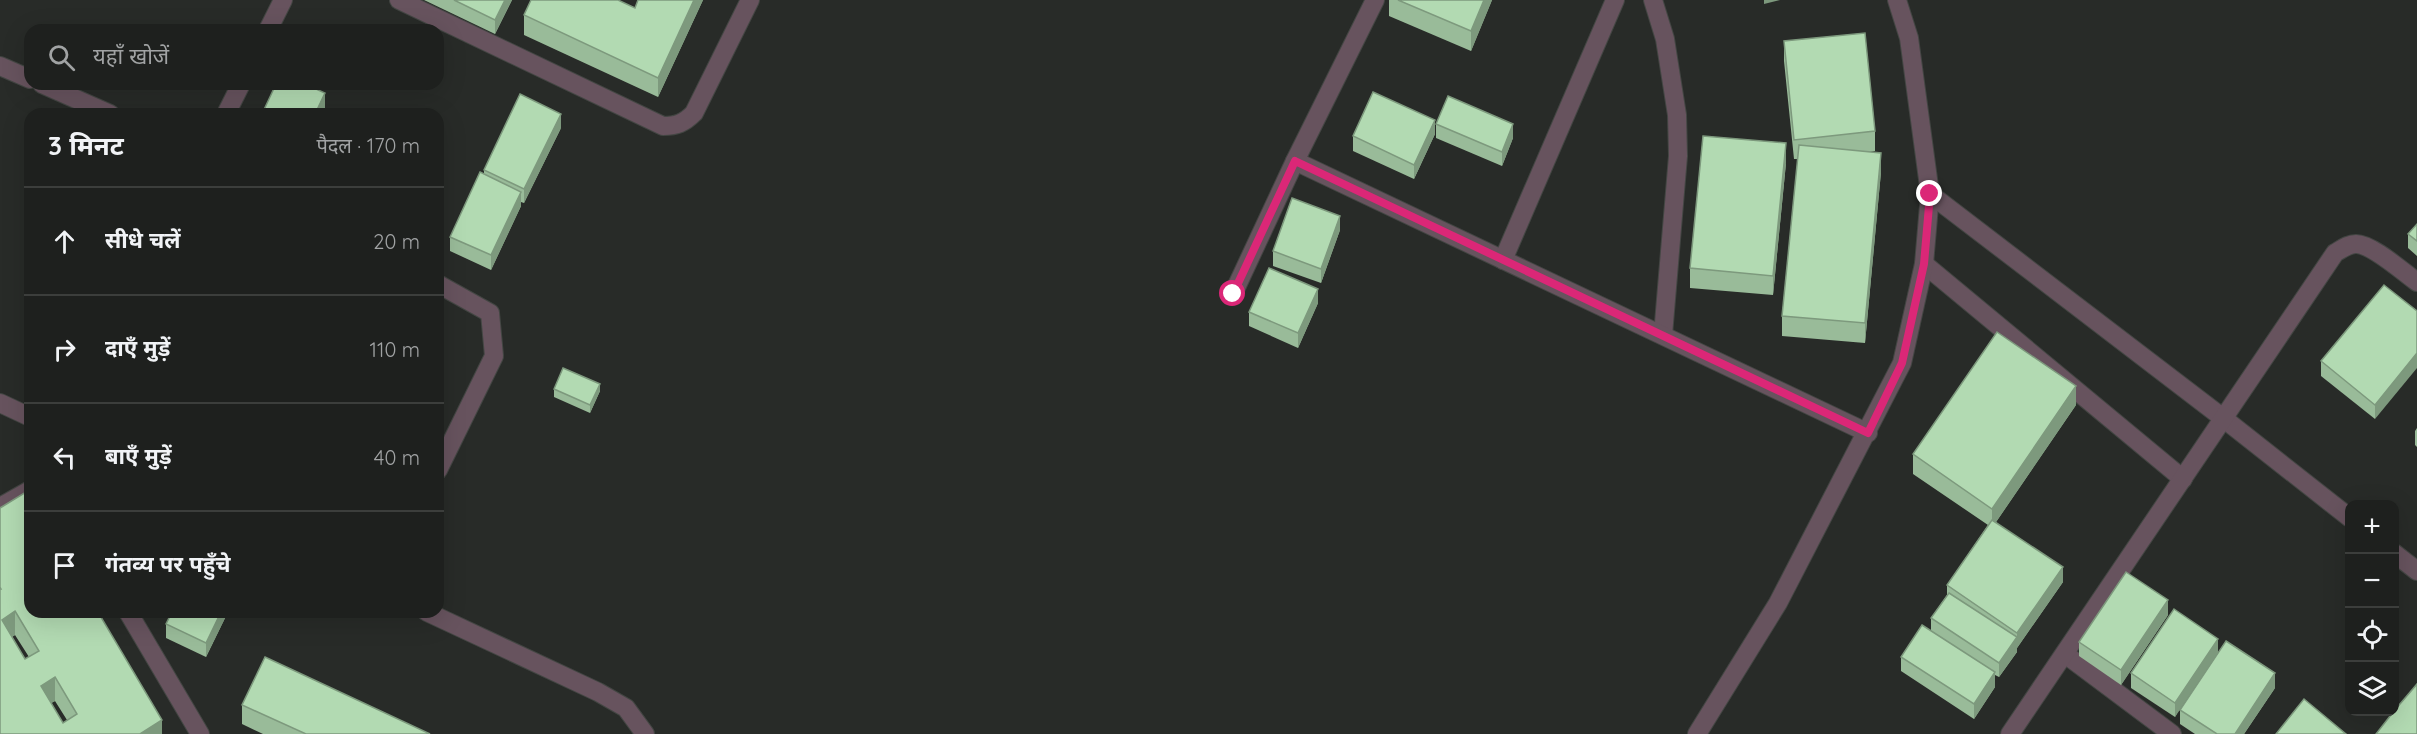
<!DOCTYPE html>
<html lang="hi">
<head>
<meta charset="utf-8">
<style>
  body { margin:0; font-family:Quicksand,"Noto Sans Devanagari",sans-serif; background:#262827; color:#f1f3f6 }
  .controls { position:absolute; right:18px; bottom:18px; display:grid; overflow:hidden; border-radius:12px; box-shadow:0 6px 24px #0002 }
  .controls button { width:54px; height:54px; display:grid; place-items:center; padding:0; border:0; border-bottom:2px solid #3c3e3c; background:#1e201e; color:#f1f3f6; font:30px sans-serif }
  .stop { position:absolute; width:18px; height:18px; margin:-14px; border:4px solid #db2777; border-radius:50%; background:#fff }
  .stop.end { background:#db2777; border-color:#fff; box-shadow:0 2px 6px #0008 }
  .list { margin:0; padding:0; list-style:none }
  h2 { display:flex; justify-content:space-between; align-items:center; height:78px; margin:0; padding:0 24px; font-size:26px }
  h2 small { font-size:20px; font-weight:400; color:#a1a3a4 }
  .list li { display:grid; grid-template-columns:39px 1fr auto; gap:18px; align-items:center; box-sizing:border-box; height:108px; padding:0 24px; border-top:2px solid #3c3e3c }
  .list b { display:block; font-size:22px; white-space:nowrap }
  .list em { font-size:20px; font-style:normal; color:#a1a3a4 }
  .icon { flex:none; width:33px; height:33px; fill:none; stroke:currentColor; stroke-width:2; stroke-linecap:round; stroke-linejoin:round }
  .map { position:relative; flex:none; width:2417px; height:734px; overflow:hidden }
  .search { position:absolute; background:#1e201e; box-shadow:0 6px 24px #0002; left:24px; top:24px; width:420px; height:66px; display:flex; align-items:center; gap:15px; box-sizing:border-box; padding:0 21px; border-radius:18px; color:#a1a3a4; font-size:22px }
  .panel { position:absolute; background:#1e201e; box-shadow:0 6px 24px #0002; left:24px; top:108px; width:420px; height:510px; border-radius:18px }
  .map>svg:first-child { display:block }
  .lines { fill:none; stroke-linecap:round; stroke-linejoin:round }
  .minor-casing { stroke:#434643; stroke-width:20 }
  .minor { stroke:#67535e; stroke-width:18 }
  .wall { fill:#9b9; fill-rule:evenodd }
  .shaded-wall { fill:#7d997d }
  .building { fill:#b2dab2; stroke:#7d997d; stroke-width:1.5; fill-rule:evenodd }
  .route { stroke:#db2777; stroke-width:8 }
</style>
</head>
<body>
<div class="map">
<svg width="2417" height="734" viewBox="0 0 2417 734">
  <rect width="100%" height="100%" fill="#282b28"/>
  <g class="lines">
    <g class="minor-casing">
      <g id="minor">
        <path d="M 399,0 L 663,126 C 677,126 684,123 694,113 L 750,0"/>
        <polyline points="1653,0 1665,39 1677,115 1678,156 1663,335"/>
        <polyline points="268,30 283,0"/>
        <polyline points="0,66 30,79"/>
        <polyline points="42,84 110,114"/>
        <polyline points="226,114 241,84"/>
        <polyline points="1295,161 1868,433"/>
        <polyline points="1930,194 2223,418 2350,518"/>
        <polyline points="1503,260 1615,0"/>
        <polyline points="1924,264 2183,479"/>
        <polyline points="438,284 490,313 494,356 438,470"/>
        <polyline points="1233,294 1295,161 1375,0"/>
        <polyline points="0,403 30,417"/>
        <polyline points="0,507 30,490"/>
        <polyline points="2394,553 2417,571"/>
        <polyline points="128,612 200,734"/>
        <polyline points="427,612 598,692 626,708 645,734"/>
        <polyline points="2065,654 2172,734"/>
        <polyline points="1697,734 1778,603 1902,363 1924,264 1930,194 1909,38 1897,0"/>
        <path d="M 2010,734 L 2335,253 C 2342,249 2348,244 2356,244 C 2372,244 2403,272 2417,282"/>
      </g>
    </g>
    <use href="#minor" class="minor"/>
  </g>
  <g class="wall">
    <polygon points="424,0 512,0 495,34"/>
    <polygon points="703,0 658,97 524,35 524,15 635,8"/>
    <polygon points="1389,0 1492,0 1471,51 1389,16"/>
    <polygon points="1784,41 1875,131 1875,151 1869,152 1881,172 1865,343 1782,336 1782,316 1798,159 1794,159 1784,61"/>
    <polygon points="1436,124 1513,138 1502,166 1436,138"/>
    <polygon points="561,128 524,203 521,202 521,206 491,270 450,251 450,237 484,174 484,170"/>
    <polygon points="1435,134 1414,179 1353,151 1353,136"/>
    <polygon points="1786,163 1773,295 1690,288 1690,268"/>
    <polygon points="2417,224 2417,256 2408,248 2408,234"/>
    <polygon points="1340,230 1321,283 1273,266 1273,251"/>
    <polygon points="2384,285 2375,419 2321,376 2321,361"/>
    <polygon points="1318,303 1298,348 1249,326 1249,312"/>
    <polygon points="554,389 600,391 590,413 554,397"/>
    <polygon points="2076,405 1996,522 2063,582 2017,648 2017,647 2017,652 1999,677 1995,675 1995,687 1974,719 1901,671 1901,657 1931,631 1931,618 1947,595 1947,585 1988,525 1913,474 1913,454"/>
    <polygon points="2417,428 2417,447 2415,445 2415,431"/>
    <path d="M 0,508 L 162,734 L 0,734 ZM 15,635 L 29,657 L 25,659 L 12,637 ZM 55,701 L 67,720 L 63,723 L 51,703 Z"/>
    <polygon points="172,612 228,612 206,657 166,638 166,624"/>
    <polygon points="2168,615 2121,685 2079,656 2079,642"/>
    <polygon points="2218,639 2175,717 2131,688 2131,673"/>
    <polygon points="2275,688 2244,734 2195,734 2180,724 2180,710"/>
    <polygon points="242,705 430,734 263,734 242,724"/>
  </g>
  <g class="shaded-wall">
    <polygon points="505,0 512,0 495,34 495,20"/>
    <polygon points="694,0 703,0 658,97 658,78"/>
    <polygon points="1484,0 1492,0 1471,51 1471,31"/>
    <polygon points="1764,0 1780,0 1764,4"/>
    <polygon points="325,93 325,108 322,114 315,114"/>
    <polygon points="561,114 561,128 524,203 524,189"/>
    <polygon points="1435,120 1435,134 1414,179 1414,165"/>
    <polygon points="1513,124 1513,138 1502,166 1502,152"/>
    <polygon points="1786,143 1786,163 1773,295 1773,276"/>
    <polygon points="1881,153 1881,172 1865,343 1865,323"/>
    <polygon points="521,192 521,206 491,270 491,255"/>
    <polygon points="1340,216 1340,230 1321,283 1321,269"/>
    <polygon points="1318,289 1318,303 1298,348 1298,333"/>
    <polygon points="2417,353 2417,368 2375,419 2375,405"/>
    <polygon points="600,384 600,391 590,413 590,405"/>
    <polygon points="2076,386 2076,405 1992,528 1992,509"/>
    <polygon points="2063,567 2063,582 2017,648 2017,633"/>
    <polygon points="2168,600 2168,615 2121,685 2121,670"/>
    <polygon points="15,611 15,635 2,643 2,620"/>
    <polygon points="221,612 228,612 206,657 206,643"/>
    <polygon points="2017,637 2017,652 1999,677 1999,663"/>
    <polygon points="2218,639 2218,653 2175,717 2175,703"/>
    <polygon points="1995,672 1995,687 1974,719 1974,704"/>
    <polygon points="2275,673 2275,688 2244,734 2235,734"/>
    <polygon points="55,677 55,701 41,709 41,686"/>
    <polygon points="162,720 162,734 140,734"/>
  </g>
  <g class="building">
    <polygon points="454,0 505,0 495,20"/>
    <polygon points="531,0 618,0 635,8 638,0 694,0 658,78 524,15"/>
    <polygon points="1398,0 1484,0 1471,31"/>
    <polygon points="1865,33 1875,131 1794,140 1784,41"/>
    <polygon points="276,84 305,84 325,93 315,114 262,114"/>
    <polygon points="1373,92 1435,120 1414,165 1353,136"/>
    <polygon points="520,94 561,114 524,189 484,170"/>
    <polygon points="1448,96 1513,124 1502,152 1436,124"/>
    <polygon points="1703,136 1786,143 1773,276 1690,268"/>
    <polygon points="1799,145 1881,153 1865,323 1782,316"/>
    <polygon points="480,172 521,192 491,255 450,237"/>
    <polygon points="1292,198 1340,216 1321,269 1273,251"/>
    <polygon points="2417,224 2417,241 2408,234"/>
    <polygon points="1269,268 1318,289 1298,333 1249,312"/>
    <polygon points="2384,285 2417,311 2417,353 2375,405 2321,361"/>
    <polygon points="1997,332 2076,386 1992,509 1913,454"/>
    <polygon points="563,368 600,384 590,405 554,389"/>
    <path d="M 26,492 L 30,499 L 30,612 L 98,612 L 162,720 L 140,734 L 0,734 L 0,589 L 1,589 L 0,587 L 0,508 ZM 15,611 L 39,651 L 25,659 L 2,620 ZM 55,677 L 77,714 L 63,723 L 41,686 Z"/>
    <polygon points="1992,520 2063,567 2017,633 1947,585"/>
    <polygon points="2126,572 2168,600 2121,670 2079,642"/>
    <polygon points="1949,593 2017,637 1999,663 1931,618"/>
    <polygon points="2174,609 2218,639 2175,703 2131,673"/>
    <polygon points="172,612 221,612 206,643 166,624"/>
    <polygon points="1922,625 1995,672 1974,704 1901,657"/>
    <polygon points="2226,641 2275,673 2235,734 2217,734 2180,710"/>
    <polygon points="265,657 430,734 306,734 242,705"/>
    <polygon points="2417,684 2417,734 2376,734 2394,711"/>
    <polygon points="2304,699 2346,734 2276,734"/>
  </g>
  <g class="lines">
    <polyline class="route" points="1233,294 1295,161 1868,433 1902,363 1924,264 1930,194"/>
  </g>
</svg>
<div class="controls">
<button>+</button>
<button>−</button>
<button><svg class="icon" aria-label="locate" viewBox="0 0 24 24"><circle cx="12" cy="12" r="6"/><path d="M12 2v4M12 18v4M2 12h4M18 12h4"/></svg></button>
<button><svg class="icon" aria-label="layers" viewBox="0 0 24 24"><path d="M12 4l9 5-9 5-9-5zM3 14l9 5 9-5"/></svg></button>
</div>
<div class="stop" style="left:1233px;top:294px"></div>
<div class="stop end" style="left:1930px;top:194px"></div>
<div class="search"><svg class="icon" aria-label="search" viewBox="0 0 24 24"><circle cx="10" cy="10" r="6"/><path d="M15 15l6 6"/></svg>यहाँ खोजें</div>
<section class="panel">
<h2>3 मिनट<small>पैदल · 170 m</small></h2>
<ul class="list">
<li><svg class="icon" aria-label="ahead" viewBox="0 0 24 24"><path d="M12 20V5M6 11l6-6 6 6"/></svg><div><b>सीधे चलें</b></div><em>20 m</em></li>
<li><svg class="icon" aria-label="right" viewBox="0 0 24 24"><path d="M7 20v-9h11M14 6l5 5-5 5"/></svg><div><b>दाएँ मुड़ें</b></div><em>110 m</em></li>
<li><svg class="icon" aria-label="left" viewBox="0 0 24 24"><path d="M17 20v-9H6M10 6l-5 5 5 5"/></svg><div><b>बाएँ मुड़ें</b></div><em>40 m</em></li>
<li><svg class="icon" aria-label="arrive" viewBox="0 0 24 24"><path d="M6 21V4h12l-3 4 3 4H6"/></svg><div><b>गंतव्य पर पहुँचे</b></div></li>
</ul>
</section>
</div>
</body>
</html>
